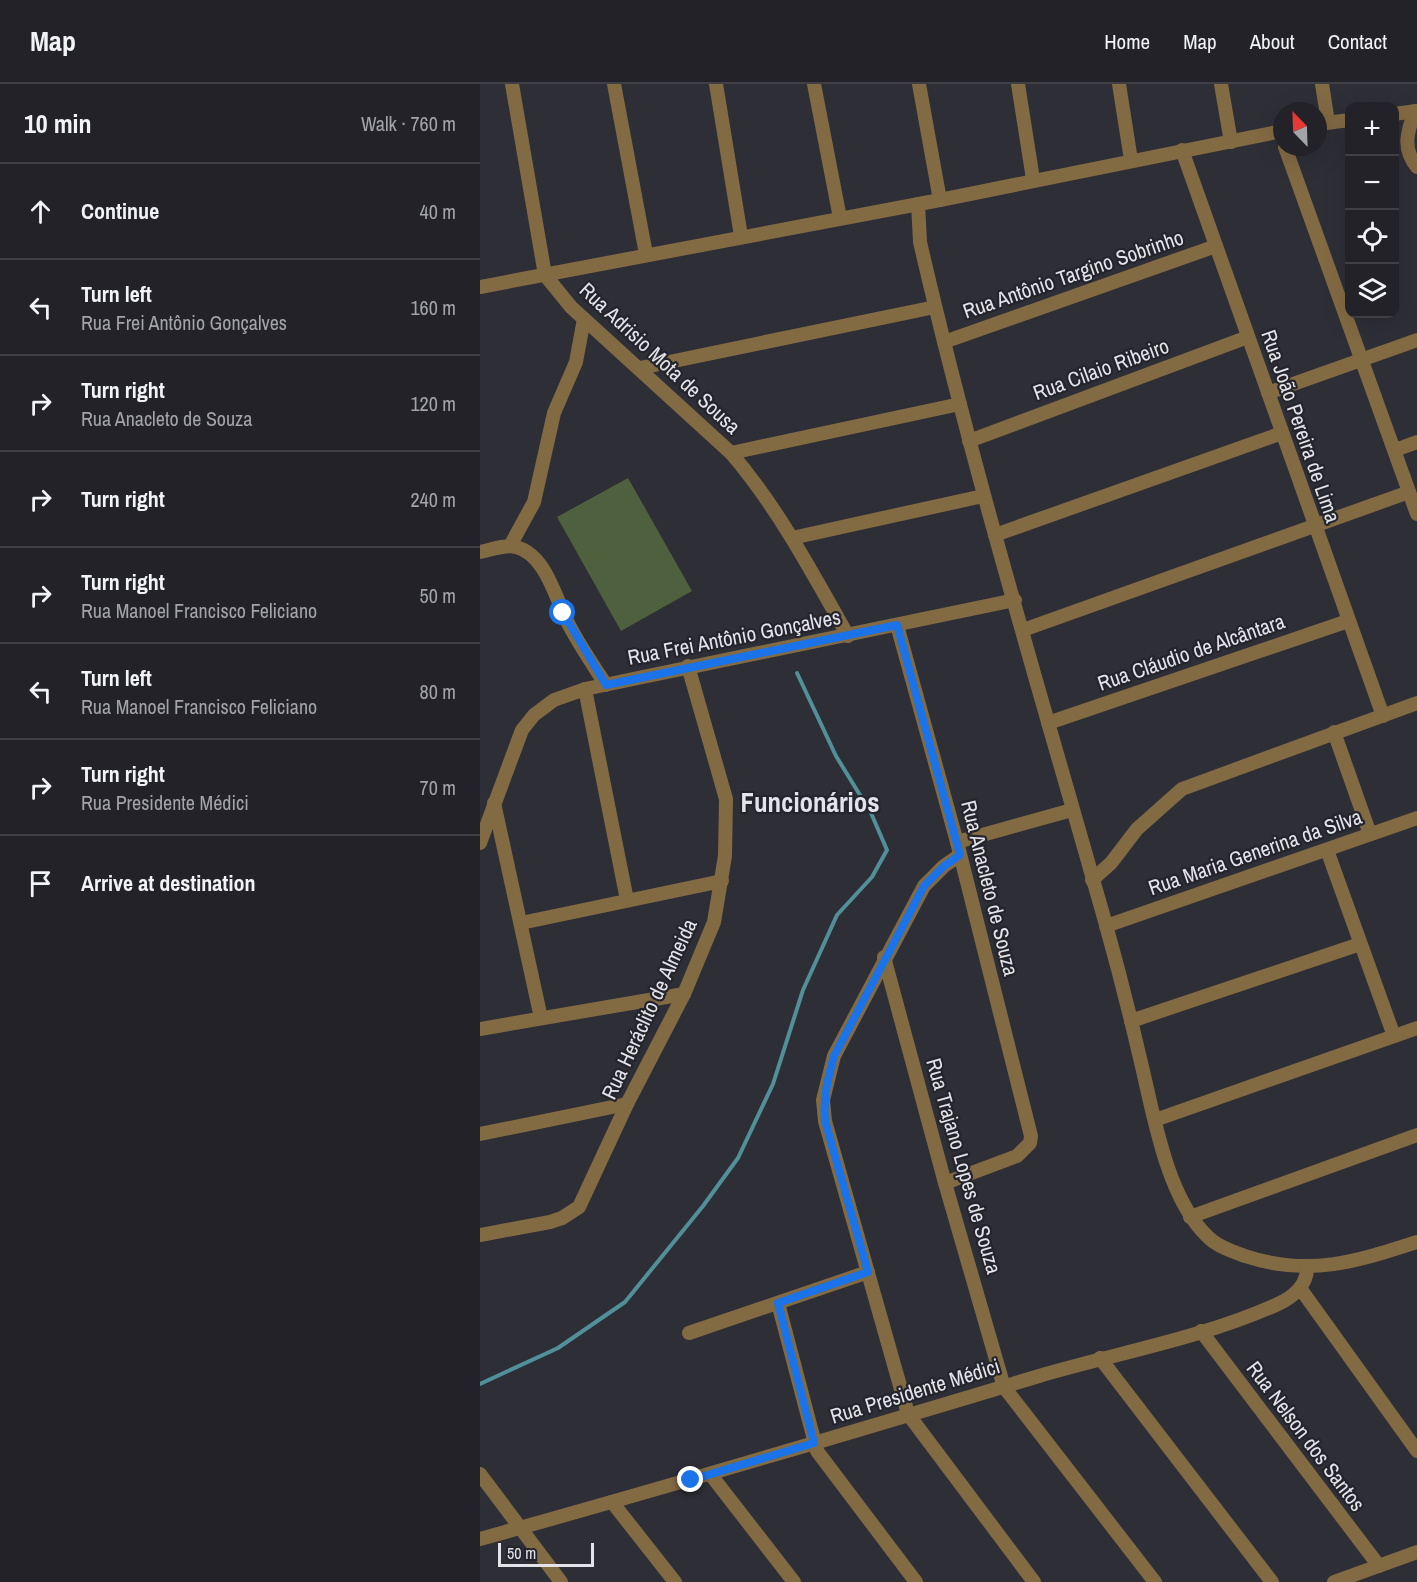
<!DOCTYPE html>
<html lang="en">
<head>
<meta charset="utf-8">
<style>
  body { margin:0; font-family:"Archivo Narrow",sans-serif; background:#2a2a30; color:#f1f3f6 }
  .controls { position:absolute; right:18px; top:18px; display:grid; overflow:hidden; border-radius:12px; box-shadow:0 6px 24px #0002 }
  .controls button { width:54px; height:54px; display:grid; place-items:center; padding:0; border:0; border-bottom:2px solid #3f3f45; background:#222228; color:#f1f3f6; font:30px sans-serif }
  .compass { position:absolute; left:793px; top:18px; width:54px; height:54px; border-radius:50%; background:#222228; box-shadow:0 6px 24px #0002; rotate:337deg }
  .scale { position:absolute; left:18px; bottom:15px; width:96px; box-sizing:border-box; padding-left:6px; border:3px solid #e3e3e8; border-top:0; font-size:16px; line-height:21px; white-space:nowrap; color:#e3e3e8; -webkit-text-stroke:4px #24242c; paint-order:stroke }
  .stop { position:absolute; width:18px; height:18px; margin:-14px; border:4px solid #1a73e8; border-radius:50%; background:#fff }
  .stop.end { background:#1a73e8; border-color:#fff; box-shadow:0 2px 6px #0008 }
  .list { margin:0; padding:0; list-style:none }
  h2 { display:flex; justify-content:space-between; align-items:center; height:78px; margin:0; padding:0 24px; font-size:26px }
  h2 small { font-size:20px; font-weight:400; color:#a2a4a8 }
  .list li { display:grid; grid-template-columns:39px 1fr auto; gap:18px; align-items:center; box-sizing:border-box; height:96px; padding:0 24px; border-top:2px solid #3f3f45 }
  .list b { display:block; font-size:22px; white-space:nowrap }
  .list p { margin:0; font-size:20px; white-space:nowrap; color:#a2a4a8 }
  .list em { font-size:20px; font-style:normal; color:#a2a4a8 }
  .icon { flex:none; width:33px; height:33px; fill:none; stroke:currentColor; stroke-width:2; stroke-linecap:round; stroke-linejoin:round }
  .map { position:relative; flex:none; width:937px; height:1498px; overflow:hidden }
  header { display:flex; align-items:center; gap:36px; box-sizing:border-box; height:84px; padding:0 30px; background:#222228; border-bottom:2px solid #3f3f45 }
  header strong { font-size:28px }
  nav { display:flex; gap:33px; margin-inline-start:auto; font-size:21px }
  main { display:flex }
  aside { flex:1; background:#222228 }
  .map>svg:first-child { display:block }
  .green { fill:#4e603e }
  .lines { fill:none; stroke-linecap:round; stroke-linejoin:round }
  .stream { stroke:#518f99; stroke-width:4 }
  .minor { stroke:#826a43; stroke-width:14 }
  .route { stroke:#1a73e8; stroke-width:8 }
  .labels { text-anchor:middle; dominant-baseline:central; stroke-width:4.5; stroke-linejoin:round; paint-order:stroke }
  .street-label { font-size:21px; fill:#e3e3e8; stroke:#24242c }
  .district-label { font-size:27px; font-weight:bold; fill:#e3e3ed; stroke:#24242c }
</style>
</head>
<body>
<header>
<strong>Map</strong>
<nav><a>Home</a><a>Map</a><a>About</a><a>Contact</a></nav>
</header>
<main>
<aside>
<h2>10 min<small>Walk · 760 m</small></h2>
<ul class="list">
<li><svg class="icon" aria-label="ahead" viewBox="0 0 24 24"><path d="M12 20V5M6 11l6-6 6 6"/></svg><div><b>Continue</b></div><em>40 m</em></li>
<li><svg class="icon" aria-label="left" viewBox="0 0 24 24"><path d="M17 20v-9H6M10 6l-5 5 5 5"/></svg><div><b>Turn left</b><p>Rua Frei Antônio Gonçalves</p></div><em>160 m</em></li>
<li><svg class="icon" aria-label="right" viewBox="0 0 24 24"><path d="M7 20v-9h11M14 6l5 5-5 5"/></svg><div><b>Turn right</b><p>Rua Anacleto de Souza</p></div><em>120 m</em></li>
<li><svg class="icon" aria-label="right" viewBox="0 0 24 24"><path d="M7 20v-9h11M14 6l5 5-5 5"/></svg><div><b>Turn right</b></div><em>240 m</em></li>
<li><svg class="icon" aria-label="right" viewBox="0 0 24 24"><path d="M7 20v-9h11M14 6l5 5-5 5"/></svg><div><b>Turn right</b><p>Rua Manoel Francisco Feliciano</p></div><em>50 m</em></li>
<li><svg class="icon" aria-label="left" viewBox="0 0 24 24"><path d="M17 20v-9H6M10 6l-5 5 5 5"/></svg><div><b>Turn left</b><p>Rua Manoel Francisco Feliciano</p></div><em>80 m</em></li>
<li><svg class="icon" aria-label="right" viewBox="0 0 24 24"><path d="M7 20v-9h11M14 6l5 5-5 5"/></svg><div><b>Turn right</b><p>Rua Presidente Médici</p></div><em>70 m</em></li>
<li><svg class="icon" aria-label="arrive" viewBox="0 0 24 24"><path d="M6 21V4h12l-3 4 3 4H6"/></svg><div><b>Arrive at destination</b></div></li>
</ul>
</aside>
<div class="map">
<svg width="937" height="1498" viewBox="0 0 937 1498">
  <rect width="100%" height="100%" fill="#2e2e36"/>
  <polygon class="green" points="148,394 212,507 141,547 77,433"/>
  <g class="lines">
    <polyline class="stream" points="0,1300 78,1264 145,1218 223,1122 258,1074 293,1000 323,906 357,831 392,793 407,766 391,729 356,672 317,589"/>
    <g class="minor">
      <path d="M 32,0 L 65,191 L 91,223 L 251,369 C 298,424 332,488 368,552"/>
      <polyline points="134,0 166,170"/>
      <polyline points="236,0 261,152"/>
      <polyline points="334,0 360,134"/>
      <polyline points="439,0 460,116"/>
      <polyline points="538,0 553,95"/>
      <polyline points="639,0 651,76"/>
      <polyline points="741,0 751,58"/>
      <polyline points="842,0 848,38"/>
      <path d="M 935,27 C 927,48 922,65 937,83"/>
      <polyline points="914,30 937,27"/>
      <polyline points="838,40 870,36"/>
      <polyline points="805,63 937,430"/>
      <polyline points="702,66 903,632"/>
      <path d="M 438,120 L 440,158 C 493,388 562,614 626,841 C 638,884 649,927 659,970 C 673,1026 685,1110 726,1151 C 736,1162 751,1167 765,1172 C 828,1193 876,1178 937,1158"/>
      <polyline points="0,203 460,116 802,47"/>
      <polyline points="464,258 736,162"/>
      <polyline points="160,284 455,223"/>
      <polyline points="788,309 937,256"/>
      <polyline points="489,357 768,253"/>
      <polyline points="915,366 937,358"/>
      <polyline points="251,369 480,320"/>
      <polyline points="515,451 802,349"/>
      <polyline points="312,454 503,412"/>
      <polyline points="30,462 54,418 74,329 96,278 104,235"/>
      <path d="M 0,468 C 10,466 26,460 36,463 C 67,471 76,517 89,541 C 100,562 113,581 126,601"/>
      <polyline points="417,541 477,758 551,1052 550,1059 537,1072 465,1099"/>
      <polyline points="543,546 929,408"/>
      <polyline points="105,605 147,816"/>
      <polyline points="568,639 868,537"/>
      <polyline points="854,648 890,750"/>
      <polyline points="14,719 61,934"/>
      <polyline points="477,758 592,726"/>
      <polyline points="0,759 42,646 54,631 74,616 105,605 535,516"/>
      <polyline points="847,766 914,952"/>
      <polyline points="480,771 464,782 444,802 354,972 343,1016 345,1037 428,1330 554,1498"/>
      <polyline points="612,796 631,779 657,745 702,705 937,619"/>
      <polyline points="41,839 242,797"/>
      <polyline points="626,842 937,734"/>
      <polyline points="404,873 465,1099 524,1303 675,1498"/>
      <polyline points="651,937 880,860"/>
      <polyline points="0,945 204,910"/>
      <polyline points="675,1036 937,944"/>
      <polyline points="0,1050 147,1020"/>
      <polyline points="710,1133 937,1051"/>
      <polyline points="0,1151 70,1138 82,1134 99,1123 147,1020 204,910 234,838 245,772 246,715 208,582"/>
      <polyline points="820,1204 937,1367"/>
      <polyline points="298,1219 337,1367 436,1498"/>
      <polyline points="721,1247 899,1482"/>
      <polyline points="209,1249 388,1188"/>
      <polyline points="620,1274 792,1498"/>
      <polyline points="0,1390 81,1498"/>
      <polyline points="231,1391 314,1498"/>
      <polyline points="132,1418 195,1498"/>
      <path d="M 0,1455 C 187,1403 373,1348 559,1292 C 637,1269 723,1254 798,1220 C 813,1213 827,1201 827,1184"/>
      <polyline points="854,1498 937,1468"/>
    </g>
  </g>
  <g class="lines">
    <path class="route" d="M 83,529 L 126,601 L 417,541 L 480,771 L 464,782 L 444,802 L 354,972 C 348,994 343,1013 345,1037 L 388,1188 L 298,1219 L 334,1359 L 211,1396"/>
  </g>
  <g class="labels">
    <g class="street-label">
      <text transform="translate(593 190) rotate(-19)">Rua Antônio Targino Sobrinho</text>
      <text transform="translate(180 274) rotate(43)">Rua Adrisio Mota de Sousa</text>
      <text transform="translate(621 285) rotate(-20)">Rua Cilaio Ribeiro</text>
      <text transform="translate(821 342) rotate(71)">Rua João Pereira de Lima</text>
      <text transform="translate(254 553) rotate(-11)">Rua Frei Antônio Gonçalves</text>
      <text transform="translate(711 568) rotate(-19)">Rua Cláudio de Alcântara</text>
      <text transform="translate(775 768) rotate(-19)">Rua Maria Generina da Silva</text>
      <text transform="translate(510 804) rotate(76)">Rua Anacleto de Souza</text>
      <text transform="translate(169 925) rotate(-65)">Rua Heráclito de Almeida</text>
      <text transform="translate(484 1082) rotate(74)">Rua Trajano Lopes de Souza</text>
      <text transform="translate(435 1307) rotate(-17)">Rua Presidente Médici</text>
      <text transform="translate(826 1352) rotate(53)">Rua Nelson dos Santos</text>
    </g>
    <g class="district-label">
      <text x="330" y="718">Funcionários</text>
    </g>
  </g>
</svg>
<div class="controls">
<button>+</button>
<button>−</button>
<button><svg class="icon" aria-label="locate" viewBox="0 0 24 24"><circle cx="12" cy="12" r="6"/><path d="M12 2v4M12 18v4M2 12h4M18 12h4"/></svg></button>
<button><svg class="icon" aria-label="layers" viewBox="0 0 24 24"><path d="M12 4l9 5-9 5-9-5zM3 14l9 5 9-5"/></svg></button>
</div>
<svg class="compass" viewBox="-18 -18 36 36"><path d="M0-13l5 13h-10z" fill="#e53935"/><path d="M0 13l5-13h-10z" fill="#a2a4a8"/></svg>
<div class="scale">50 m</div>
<div class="stop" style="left:83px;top:529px"></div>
<div class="stop end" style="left:211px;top:1396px"></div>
</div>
</main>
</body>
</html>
